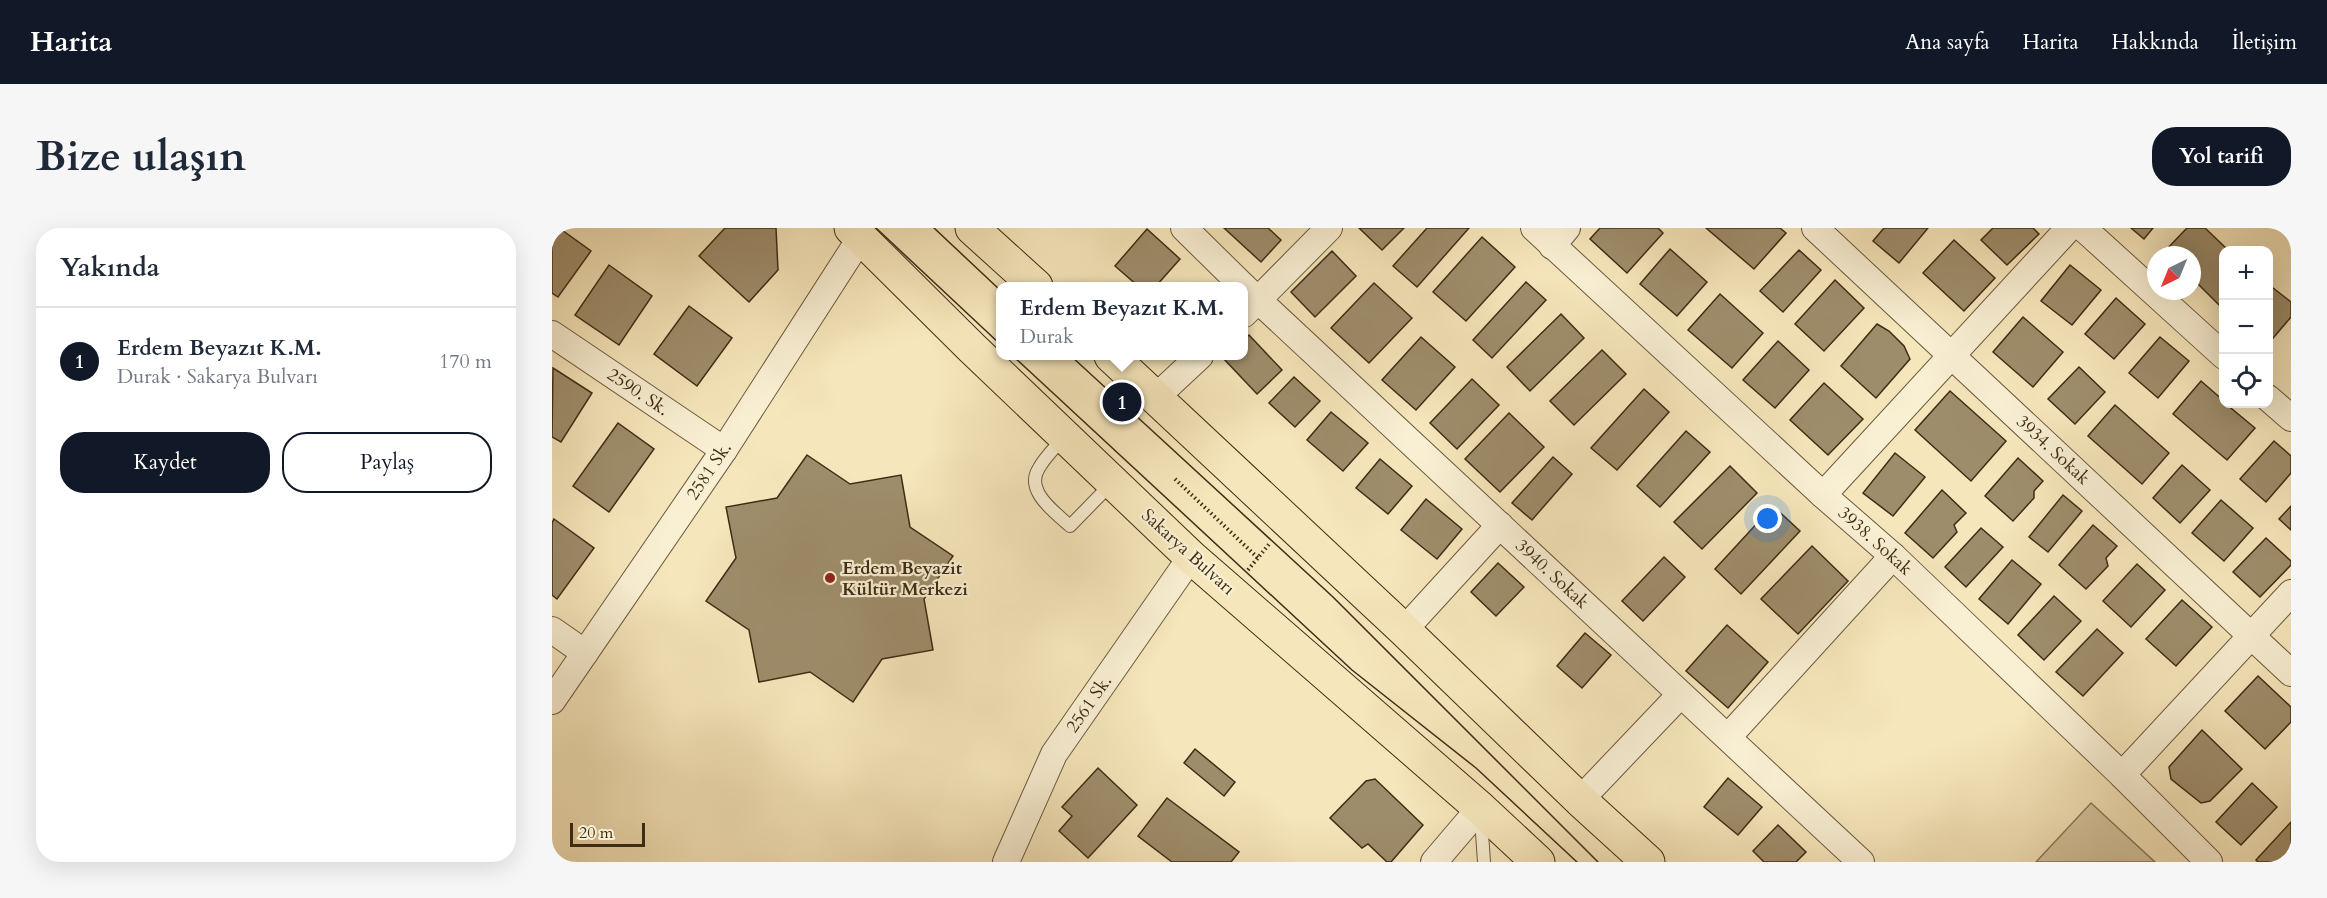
<!DOCTYPE html>
<html lang="tr">
<head>
<meta charset="utf-8">
<style>
  body { margin:0; font-family:Cardo,serif; background:#f6f6f7; color:#1f2937 }
  .controls { position:absolute; right:18px; top:18px; display:grid; overflow:hidden; border-radius:12px; box-shadow:0 6px 24px #0002 }
  .controls button { width:54px; height:54px; display:grid; place-items:center; padding:0; border:0; border-bottom:2px solid #e0e1e3; background:#fff; color:#1f2937; font:30px sans-serif }
  .compass { position:absolute; left:1595px; top:18px; width:54px; height:54px; border-radius:50%; background:#fff; box-shadow:0 6px 24px #0002; rotate:223deg }
  .scale { position:absolute; left:18px; bottom:15px; width:75px; box-sizing:border-box; padding-left:6px; border:3px solid #3e2c15; border-top:0; font-size:16px; line-height:21px; white-space:nowrap; color:#3e2c15; -webkit-text-stroke:4px #f9efd3; paint-order:stroke }
  .you { position:absolute; left:1216px; top:291px; width:21px; height:21px; margin:-15px; border:4px solid #fff; border-radius:50%; background:#1a73e8; box-shadow:0 0 0 9px #1a73e833 }
  .badge { display:grid; place-items:center; width:39px; height:39px; border-radius:50%; background:#111827; color:#fff; font-size:20px; font-weight:700 }
  .pin { position:absolute; translate:-50% -50%; border:3px solid #fff; box-shadow:0 2px 6px #0006 }
  .popup { position:absolute; left:444px; top:54px; width:252px; height:78px; box-sizing:border-box; display:grid; place-content:center; border-radius:12px; background:#fff; filter:drop-shadow(0 2px 4px #0005); font-size:20px; white-space:nowrap; color:#747a83 }
  .popup b { font-size:22px; color:#1f2937 }
  .popup::after { content:''; position:absolute; left:50%; top:100%; margin-left:-12px; border:12px solid transparent; border-top-color:#fff }
  .list { margin:0; padding:0; list-style:none }
  h2 { display:flex; justify-content:space-between; align-items:center; height:78px; margin:0; padding:0 24px; font-size:26px }
  h2 small { font-size:20px; font-weight:400; color:#747a83 }
  .list li { display:grid; grid-template-columns:39px 1fr auto; gap:18px; align-items:center; box-sizing:border-box; height:108px; padding:0 24px; border-top:2px solid #e0e1e3 }
  .list b { display:block; font-size:22px; white-space:nowrap }
  .list p { margin:0; font-size:20px; white-space:nowrap; color:#747a83 }
  .list em { font-size:20px; font-style:normal; color:#747a83 }
  .actions { display:flex; gap:12px; padding:18px 24px }
  .actions a { flex:1; padding:14px 0; border:2px solid #111827; border-radius:24px; text-align:center; font-size:21px; color:#111827 }
  .actions .main { background:#111827; color:#fff }
  .icon { flex:none; width:33px; height:33px; fill:none; stroke:currentColor; stroke-width:2; stroke-linecap:round; stroke-linejoin:round }
  .map { position:relative; flex:none; width:1739px; height:634px; overflow:hidden; border-radius:24px }
  header { display:flex; align-items:center; gap:36px; box-sizing:border-box; height:84px; padding:0 30px; background:#111827; color:#fff }
  header strong { font-size:28px }
  nav { display:flex; gap:33px; margin-inline-start:auto; font-size:21px }
  .intro { display:flex; align-items:center; justify-content:space-between; box-sizing:border-box; height:144px; padding:0 36px }
  h1 { margin:0; font-size:42px }
  .button { padding:15px 27px; border-radius:24px; background:#111827; color:#fff; font-size:21px; font-weight:700 }
  main { display:flex; gap:36px; padding:0 36px }
  aside { flex:1; background:#fff; border-radius:24px; box-shadow:0 6px 24px #0002 }
  .map>svg:first-child { display:block }
  .green { fill:#d7c69f; stroke:#8a795a; stroke-width:1.5 }
  .building { fill:#9e8d6b; stroke:#3e2c15; stroke-width:1.5 }
  .lines { fill:none; stroke-linecap:round; stroke-linejoin:round }
  .lane-casing { stroke:#6c5a3e; stroke-width:14 }
  .street-casing { stroke:#6c5a3e; stroke-width:28 }
  .primary-casing { stroke:#3e2c15; stroke-width:35 }
  .path { stroke:#3e2c15; stroke-width:4; stroke-dasharray:1.5 3; stroke-linecap:butt }
  .lane { stroke:#f9efd3; stroke-width:12 }
  .street { stroke:#f9efd3; stroke-width:26 }
  .primary { stroke:#f6e6bb; stroke-width:33 }
  .tram { stroke:#3e2c15; stroke-width:1.5 }
  .poi-dot { fill:#8f2418; stroke:#f9efd3; stroke-width:2 }
  .labels { text-anchor:middle; dominant-baseline:central; stroke-width:4.5; stroke-linejoin:round; paint-order:stroke }
  .street-label { font-size:18px; fill:#3e2c15; stroke:#f9efd3 }
  .poi-label { font-size:18px; font-weight:bold; fill:#3e2c15; stroke:#f9efd3; text-anchor:start }
</style>
</head>
<body>
<header>
<strong>Harita</strong>
<nav><a>Ana sayfa</a><a>Harita</a><a>Hakkında</a><a>İletişim</a></nav>
</header>
<div class="intro"><h1>Bize ulaşın</h1><a class="button">Yol tarifi</a></div>
<main>
<aside>
<h2>Yakında<small></small></h2>
<ul class="list">
<li><span class="badge">1</span><div><b>Erdem Beyazıt K.M.</b><p>Durak · Sakarya Bulvarı</p></div><em>170 m</em></li>
</ul>
<div class="actions"><a class="main">Kaydet</a><a>Paylaş</a></div>
</aside>
<div class="map">
<svg width="1739" height="634" viewBox="0 0 1739 634">
  <rect width="100%" height="100%" fill="#f6e6bb"/>
  <filter id="stains"><feTurbulence type="fractalNoise" baseFrequency=".00333" numOctaves="4"/><feColorMatrix values="0 0 0 0 .2 0 0 0 0 .09 0 0 0 0 .02 0 0 0 .5 -.17"/></filter>
  <radialGradient id="worn" r=".72"><stop offset=".6" stop-color="#630" stop-opacity="0"/><stop offset="1" stop-color="#630" stop-opacity=".3"/></radialGradient>
  <polygon class="green" points="1539,575 1603,634 1484,634"/>
  <g class="building">
    <polygon points="7,0 39,23 6,69 0,65 0,11"/>
    <polygon points="173,0 224,0 226,42 197,74 147,28"/>
    <polygon points="672,0 716,0 729,12 709,34"/>
    <polygon points="807,0 852,0 830,22"/>
    <polygon points="875,0 917,0 865,59 841,38"/>
    <polygon points="1048,0 1106,0 1111,5 1075,45 1038,11"/>
    <polygon points="1154,0 1228,0 1234,5 1202,41"/>
    <polygon points="1332,0 1376,0 1347,35 1321,13"/>
    <polygon points="1441,0 1481,0 1487,6 1455,37 1429,12"/>
    <polygon points="1579,0 1601,0 1592,11"/>
    <polygon points="1635,0 1653,0 1676,22 1672,22 1672,72 1667,77 1640,50 1640,27 1617,27 1613,23"/>
    <polygon points="595,1 628,31 604,58 586,58 563,38"/>
    <polygon points="930,9 963,39 914,93 881,64"/>
    <polygon points="1402,12 1443,50 1412,83 1371,45"/>
    <polygon points="1118,21 1155,54 1125,88 1088,56"/>
    <polygon points="1247,22 1269,42 1231,84 1208,63"/>
    <polygon points="780,23 804,48 763,89 739,64"/>
    <polygon points="57,37 100,68 67,117 23,87"/>
    <polygon points="1518,37 1549,62 1520,97 1489,73"/>
    <polygon points="1283,52 1312,80 1272,123 1243,96"/>
    <polygon points="974,54 994,72 940,130 921,112"/>
    <polygon points="822,55 860,90 817,135 779,100"/>
    <polygon points="1716,56 1739,74 1739,89 1716,116"/>
    <polygon points="1168,66 1211,105 1180,140 1136,102"/>
    <polygon points="1564,70 1593,96 1562,131 1533,106"/>
    <polygon points="137,78 180,110 145,158 102,126"/>
    <polygon points="1009,86 1032,110 978,163 955,139"/>
    <polygon points="1471,89 1511,124 1481,159 1441,124"/>
    <polygon points="1325,96 1337,103 1352,118 1358,131 1324,170 1289,138"/>
    <polygon points="697,107 730,142 705,166 672,131 676,128 692,128 692,112"/>
    <polygon points="869,109 903,139 864,182 830,152"/>
    <polygon points="1608,109 1637,133 1606,170 1577,145"/>
    <polygon points="1226,113 1257,142 1223,180 1191,152"/>
    <polygon points="1050,122 1074,146 1022,197 998,173"/>
    <polygon points="1527,139 1553,164 1523,196 1496,171"/>
    <polygon points="1,140 40,165 9,214 0,209"/>
    <polygon points="742,149 768,173 743,199 717,175"/>
    <polygon points="920,151 947,177 905,221 878,195"/>
    <polygon points="1649,153 1672,173 1672,176 1674,176 1703,200 1675,232 1621,186"/>
    <polygon points="1272,155 1311,191 1276,227 1238,192"/>
    <polygon points="1092,161 1117,184 1065,242 1039,220"/>
    <polygon points="1398,163 1454,213 1419,253 1363,202"/>
    <polygon points="1563,177 1617,225 1590,256 1536,208"/>
    <polygon points="779,184 816,215 791,243 755,212"/>
    <polygon points="957,185 992,219 948,264 913,231"/>
    <polygon points="66,195 102,221 57,284 21,258"/>
    <polygon points="1134,203 1158,224 1108,279 1085,258"/>
    <polygon points="1722,213 1739,228 1739,245 1714,274 1688,251"/>
    <polygon points="1343,225 1373,249 1341,288 1311,265"/>
    <polygon points="255,227 298,256 349,247 358,299 401,328 372,371 381,422 330,431 301,474 258,444 207,454 197,402 154,373 184,330 174,279 225,270"/>
    <polygon points="1001,229 1020,246 980,292 960,275"/>
    <polygon points="1466,230 1491,253 1482,263 1482,270 1461,293 1433,268"/>
    <polygon points="828,231 860,258 836,286 804,260"/>
    <polygon points="1630,237 1658,262 1628,295 1601,270"/>
    <polygon points="1178,238 1205,265 1150,321 1122,294"/>
    <polygon points="1390,262 1414,285 1402,297 1405,304 1381,330 1353,305"/>
    <polygon points="1511,267 1530,283 1496,324 1477,309"/>
    <polygon points="874,271 910,301 885,331 849,302"/>
    <polygon points="1669,272 1701,300 1672,333 1640,305"/>
    <polygon points="1221,278 1248,303 1189,366 1163,341"/>
    <polygon points="1739,278 1739,302 1727,291"/>
    <polygon points="2,291 42,320 5,371 0,367 0,295"/>
    <polygon points="1541,297 1565,318 1554,330 1556,338 1534,361 1507,337"/>
    <polygon points="1429,300 1451,319 1414,359 1393,339"/>
    <polygon points="1714,310 1739,333 1739,337 1708,369 1681,344"/>
    <polygon points="1260,318 1296,353 1246,406 1209,371"/>
    <polygon points="1112,329 1133,349 1091,393 1070,373"/>
    <polygon points="1460,332 1489,356 1456,396 1427,371"/>
    <polygon points="946,335 972,359 944,388 919,364"/>
    <polygon points="1585,336 1613,362 1579,399 1551,373"/>
    <polygon points="1502,368 1529,393 1492,432 1466,407"/>
    <polygon points="1630,372 1660,399 1624,438 1594,411"/>
    <polygon points="1175,397 1216,434 1176,480 1134,443"/>
    <polygon points="1545,401 1571,425 1531,468 1504,444"/>
    <polygon points="1033,405 1059,427 1030,460 1005,438"/>
    <polygon points="1706,448 1739,479 1739,494 1713,521 1673,483"/>
    <polygon points="1650,502 1690,541 1658,573 1649,575 1619,551 1617,539"/>
    <polygon points="643,521 683,554 672,568 632,535"/>
    <polygon points="546,540 585,577 536,630 507,603 520,588 510,579"/>
    <polygon points="1176,550 1210,579 1186,607 1152,579"/>
    <polygon points="823,551 871,597 839,634 835,634 816,616 810,620 778,590 814,553"/>
    <polygon points="1700,555 1725,579 1689,617 1664,594"/>
    <polygon points="615,570 687,624 679,634 620,634 586,608"/>
    <polygon points="1739,594 1739,634 1706,634 1704,632"/>
    <polygon points="1226,597 1254,624 1244,634 1212,634 1201,623"/>
  </g>
  <g class="lines">
    <g class="lane-casing">
      <g id="lane">
        <path d="M 511,210 C 503,220 493,229 487,240 C 472,263 503,284 518,298 L 560,255"/>
        <polyline points="929,590 932,634"/>
      </g>
    </g>
    <g class="street-casing">
      <g id="street">
        <polyline points="632,0 691,58"/>
        <polyline points="982,0 1271,267 1341,328 1570,547 1657,634"/>
        <polyline points="1263,0 1739,445"/>
        <polyline points="1531,0 1672,128"/>
        <polyline points="1000,18 1015,0"/>
        <polyline points="692,59 1309,634"/>
        <polyline points="692,86 777,0"/>
        <polyline points="0,106 172,222"/>
        <polyline points="604,169 648,128"/>
        <polyline points="1716,170 1739,190"/>
        <polyline points="1271,267 1517,0"/>
        <polyline points="0,402 33,425"/>
        <polyline points="852,402 948,297"/>
        <polyline points="0,473 172,222 309,9"/>
        <polyline points="1176,509 1341,328"/>
        <polyline points="1570,547 1739,365"/>
        <polyline points="1028,572 1128,467"/>
        <polyline points="454,634 502,526 639,329"/>
        <polyline points="882,634 928,580"/>
      </g>
    </g>
    <g class="primary-casing">
      <g id="primary">
        <polyline points="299,0 420,120 639,329 928,580 986,634"/>
        <polyline points="420,0 484,58"/>
        <polyline points="559,128 852,402 1028,572 1096,634"/>
      </g>
    </g>
    <g class="path">
      <polyline points="623,251 706,330"/>
      <polyline points="696,342 718,315"/>
    </g>
    <use href="#lane" class="lane"/>
    <use href="#street" class="street"/>
    <use href="#primary" class="primary"/>
    <g class="tram">
      <polyline points="324,0 448,116"/>
      <polyline points="382,0 448,62"/>
      <polyline points="461,128 800,442 924,540 1025,634"/>
      <polyline points="519,128 781,369 1046,634"/>
    </g>
  </g>
  <circle class="poi-dot" cx="278" cy="350" r="6"/>
  <g class="labels">
    <g class="street-label">
      <text transform="translate(86 164) rotate(34)">2590. Sk.</text>
      <text transform="translate(1501 222) rotate(43)">3934. Sokak</text>
      <text transform="translate(157 243) rotate(-56)">2581 Sk.</text>
      <text transform="translate(1323 313) rotate(42)">3938. Sokak</text>
      <text transform="translate(636 324) rotate(42)">Sakarya Bulvarı</text>
      <text transform="translate(1000 346) rotate(43)">3940. Sokak</text>
      <text transform="translate(537 476) rotate(-55)">2561 Sk.</text>
    </g>
    <g class="poi-label">
      <text x="290" y="340">Erdem Beyazit<tspan x="290" dy="21">Kültür Merkezi</tspan></text>
    </g>
  </g>
  <rect width="100%" height="100%" filter="url(#stains)"/>
  <rect width="100%" height="100%" fill="url(#worn)"/>
</svg>
<div class="controls">
<button>+</button>
<button>−</button>
<button><svg class="icon" aria-label="locate" viewBox="0 0 24 24"><circle cx="12" cy="12" r="6"/><path d="M12 2v4M12 18v4M2 12h4M18 12h4"/></svg></button>
</div>
<svg class="compass" viewBox="-18 -18 36 36"><path d="M0-13l5 13h-10z" fill="#e53935"/><path d="M0 13l5-13h-10z" fill="#747a83"/></svg>
<div class="scale">20 m</div>
<div class="you"></div>
<div class="pin badge" style="left:570px;top:174px">1</div>
<div class="popup"><b>Erdem Beyazıt K.M.</b>Durak</div>
</div>
</main>
</body>
</html>
